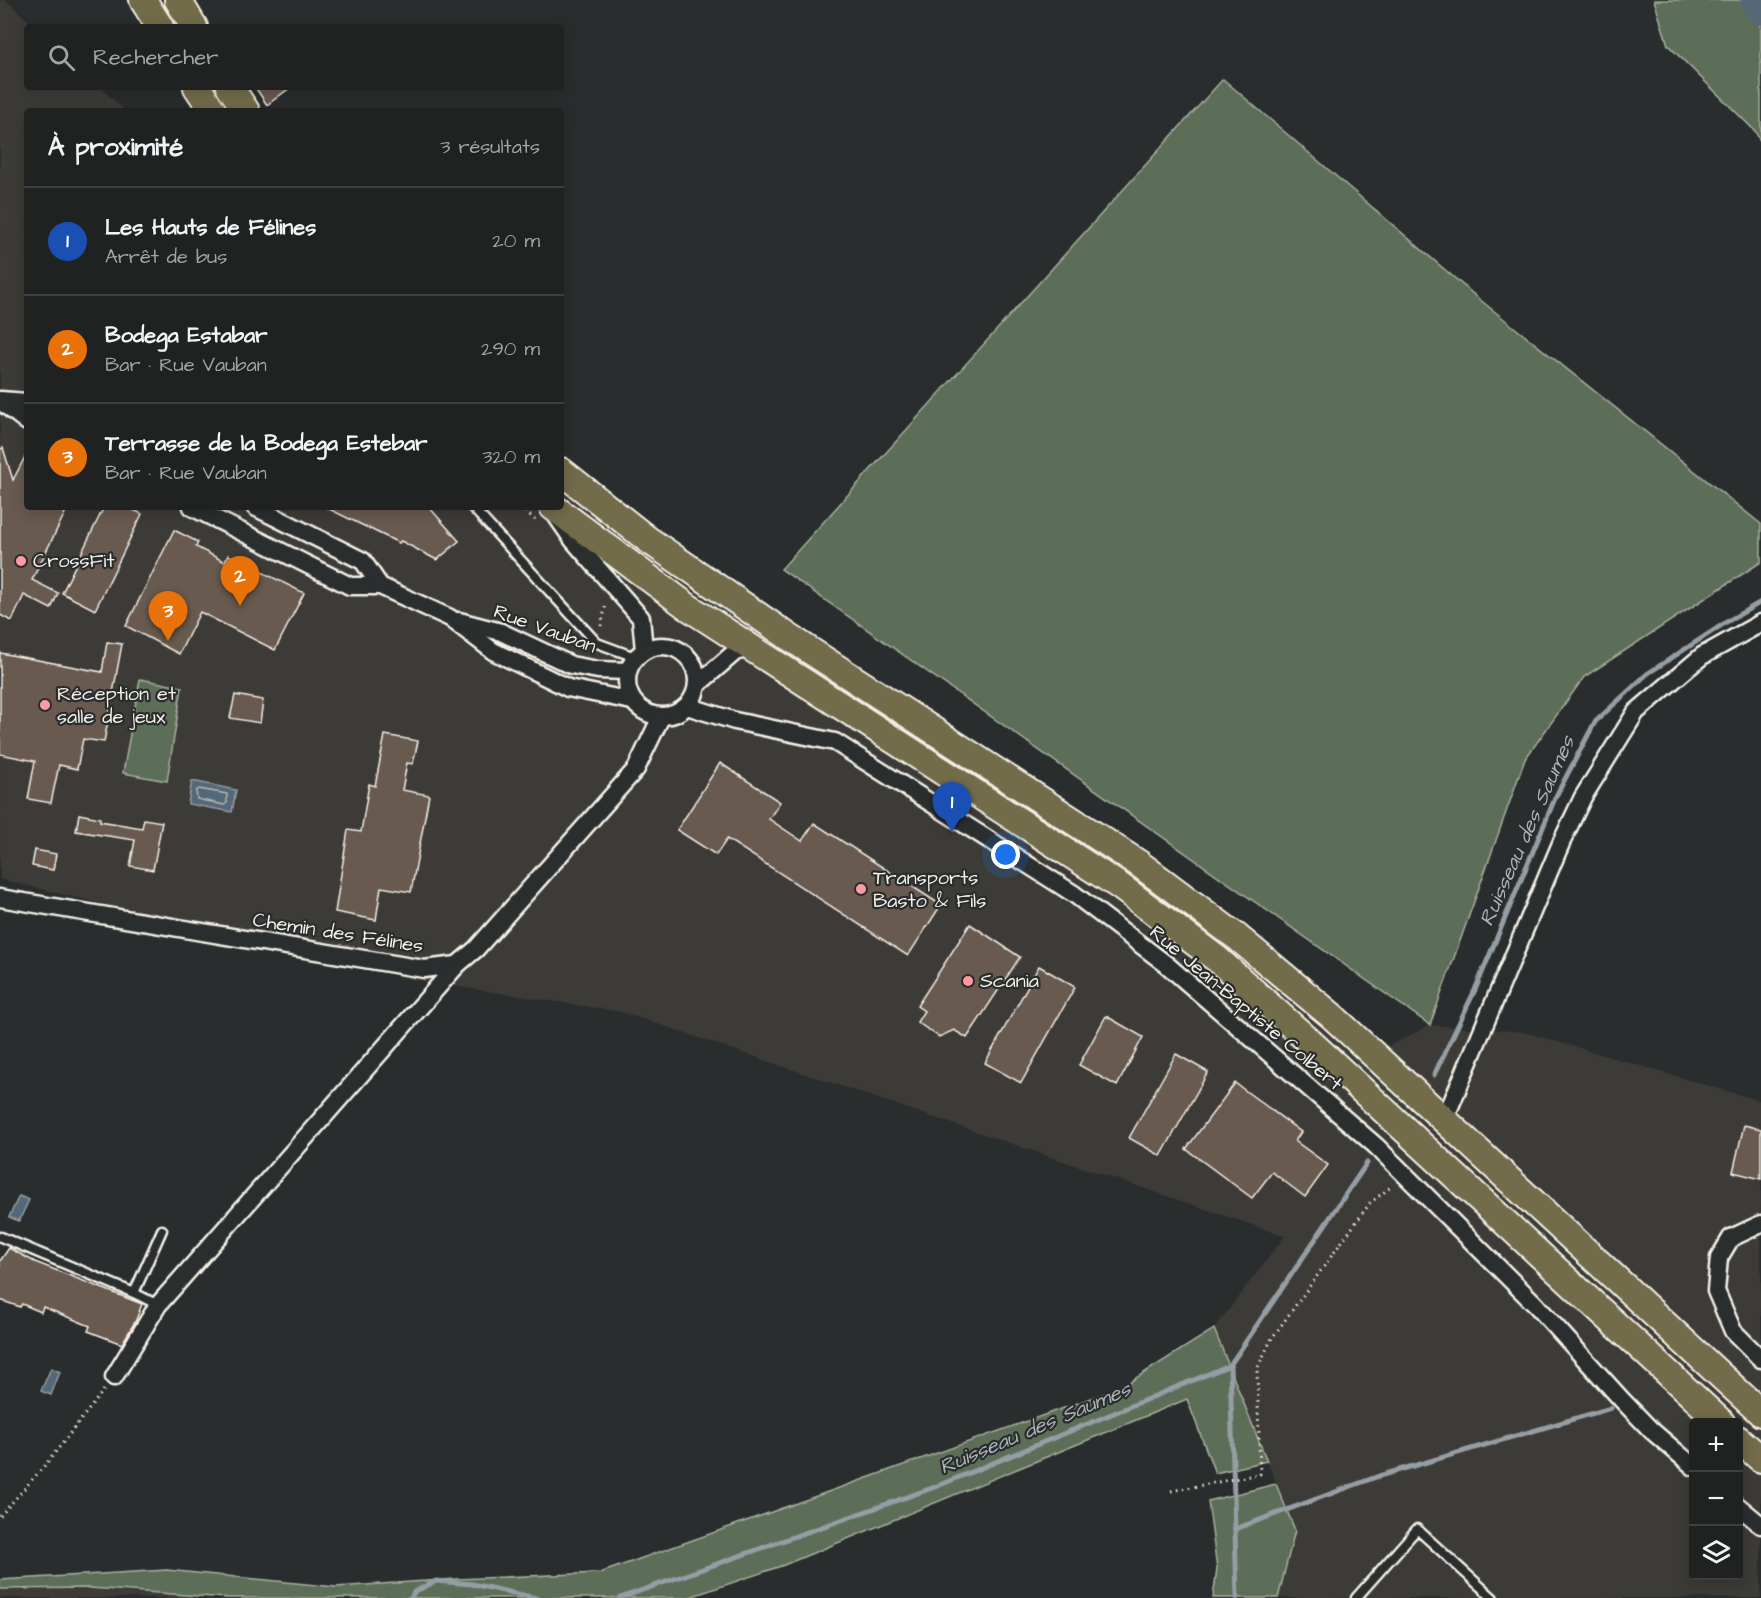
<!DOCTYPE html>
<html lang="fr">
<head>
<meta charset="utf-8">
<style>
  body { margin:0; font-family:"Architects Daughter",sans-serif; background:#2d2f2f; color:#f1f3f6 }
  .controls { position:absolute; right:18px; bottom:18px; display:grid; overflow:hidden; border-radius:6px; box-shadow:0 3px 15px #0003 }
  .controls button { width:54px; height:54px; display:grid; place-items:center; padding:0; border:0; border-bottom:2px solid #3d3f40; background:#202222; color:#f1f3f6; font:30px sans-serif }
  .you { position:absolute; left:1006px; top:855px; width:21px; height:21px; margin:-15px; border:4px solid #fff; border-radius:50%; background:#1a73e8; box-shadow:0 0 0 9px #1a73e833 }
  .badge { display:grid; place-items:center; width:39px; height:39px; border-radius:50%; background:#ea580c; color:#fff; font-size:20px; font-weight:700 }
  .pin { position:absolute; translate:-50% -50px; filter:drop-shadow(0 2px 3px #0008) }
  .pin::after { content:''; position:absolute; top:32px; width:21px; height:18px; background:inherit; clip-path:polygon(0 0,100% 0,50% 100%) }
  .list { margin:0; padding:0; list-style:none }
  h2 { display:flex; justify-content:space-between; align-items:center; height:78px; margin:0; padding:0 24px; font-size:26px }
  h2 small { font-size:20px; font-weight:400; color:#a2a4a5 }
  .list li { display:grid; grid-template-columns:39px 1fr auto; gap:18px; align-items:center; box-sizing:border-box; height:108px; padding:0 24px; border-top:2px solid #3d3f40 }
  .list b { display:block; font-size:22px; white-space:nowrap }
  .list p { margin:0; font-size:20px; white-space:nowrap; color:#a2a4a5 }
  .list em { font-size:20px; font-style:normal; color:#a2a4a5 }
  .icon { flex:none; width:33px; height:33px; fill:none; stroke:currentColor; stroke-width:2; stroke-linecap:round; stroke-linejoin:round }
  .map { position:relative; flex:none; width:1761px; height:1598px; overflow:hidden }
  .search { position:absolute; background:#202222; box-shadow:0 3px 15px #0003; left:24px; top:24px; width:540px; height:66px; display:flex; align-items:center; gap:15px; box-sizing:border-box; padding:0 21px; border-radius:6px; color:#a2a4a5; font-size:22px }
  .panel { position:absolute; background:#202222; box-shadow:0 3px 15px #0003; left:24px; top:108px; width:540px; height:402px; border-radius:6px }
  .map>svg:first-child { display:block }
  .built { fill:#3d3a38; fill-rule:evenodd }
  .green { fill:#5d6e58; stroke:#a8b0a0; stroke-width:1.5 }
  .water { fill:#546777; stroke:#949ea4; stroke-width:1.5 }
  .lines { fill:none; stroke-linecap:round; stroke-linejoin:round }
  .shore { stroke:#b4babb; stroke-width:1.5 }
  .stream { stroke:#949ea4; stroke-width:5 }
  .river { stroke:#546777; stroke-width:33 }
  .building { fill:#695a50; stroke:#f4f1e8; stroke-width:1.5 }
  .lane-casing { stroke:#f4f1e8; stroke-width:13 }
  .street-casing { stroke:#f4f1e8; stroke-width:21 }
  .primary-casing { stroke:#f4f1e8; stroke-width:30 }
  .path { stroke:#f4f1e8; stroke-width:3; stroke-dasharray:1.5 4.5; stroke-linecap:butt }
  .lane { stroke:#2a2d2e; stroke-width:8 }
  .street { stroke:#2a2d2e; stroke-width:16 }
  .primary { stroke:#736c4b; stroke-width:26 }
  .poi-dot { fill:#ff9aa2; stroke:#2a2d2e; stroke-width:2 }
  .labels { text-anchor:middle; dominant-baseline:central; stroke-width:4.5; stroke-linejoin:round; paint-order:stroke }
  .poi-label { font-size:20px; fill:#f4f1e8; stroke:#2a2d2e; text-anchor:start }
  .street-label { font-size:20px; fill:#f4f1e8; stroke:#2a2d2e }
  .water-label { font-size:21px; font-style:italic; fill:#acb3b5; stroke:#2a2d2e }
</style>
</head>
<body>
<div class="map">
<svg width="1761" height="1598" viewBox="0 0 1761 1598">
  <rect width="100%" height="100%" fill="#2a2d2e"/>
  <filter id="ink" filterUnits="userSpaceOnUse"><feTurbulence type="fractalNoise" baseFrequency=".0167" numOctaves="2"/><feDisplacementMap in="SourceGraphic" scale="12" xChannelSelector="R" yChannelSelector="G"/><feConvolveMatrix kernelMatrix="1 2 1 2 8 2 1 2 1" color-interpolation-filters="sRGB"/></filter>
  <g filter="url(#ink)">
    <g class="built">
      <path d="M 0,0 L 6,0 L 35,27 L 27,27 L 27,87 L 100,87 L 125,111 L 27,111 L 27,507 L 561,507 L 561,473 L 1379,1051 L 1430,1025 L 1524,1032 L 1761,1101 L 1761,1598 L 1278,1598 L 1295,1530 L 1214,1329 L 1285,1236 L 622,1012 L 415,980 L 0,879 ZM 1694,1422 L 1738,1422 L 1738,1576 L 1694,1576 Z"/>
      <polygon points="90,1588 220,1597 227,1598 0,1598 0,1589"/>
    </g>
    <g class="green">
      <polygon points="1654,0 1761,0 1761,143 1755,131 1668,45"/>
      <polygon points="1223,79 1479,299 1761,524 1761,562 1584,677 1525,759 1430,1025 781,569"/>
      <polygon points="140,679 182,687 167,781 123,773"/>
      <polygon points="1214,1329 1267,1461 1215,1473 1187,1399 784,1565 687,1598 227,1598 90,1588 0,1589 0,1580 167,1570 335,1587 456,1579 600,1573 1120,1388"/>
      <polygon points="1276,1484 1295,1530 1278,1598 1213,1598 1217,1568 1208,1501"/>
    </g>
    <g class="water">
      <polygon points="192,781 236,790 232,812 188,804"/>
      <polygon points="19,1196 29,1200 19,1221 9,1217"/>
      <polygon points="51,1368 60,1372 51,1395 41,1391"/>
    </g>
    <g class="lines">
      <polygon class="shore" points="199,789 227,794 227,803 224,805 197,799 196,791"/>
      <g class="stream">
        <polyline points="1434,1075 1475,990 1556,796 1595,722 1647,674 1728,621 1761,602"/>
        <polyline points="1230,1365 1237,1598"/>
        <polyline points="1235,1529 1379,1476 1611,1408"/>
        <polyline points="411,1598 414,1592 436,1581 472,1584 536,1598"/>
        <polyline points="620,1598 935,1487 1230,1365 1367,1163"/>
      </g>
      <polyline class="river" points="1757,0 1761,8"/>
    </g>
    <g class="building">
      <polygon points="255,87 291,87 267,105"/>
      <polygon points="3,448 13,480 27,453 27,507 68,507 32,580 58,593 51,609 24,595 12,621 0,615 0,449"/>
      <polygon points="104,507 127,507 142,514 95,610 62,593"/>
      <polygon points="325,507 429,507 459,541 437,560 401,541 399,543"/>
      <polygon points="174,530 198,542 196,547 225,562 228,555 304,593 275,650 200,612 179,654 126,626"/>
      <polygon points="107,642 122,644 104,742 83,739 77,769 59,765 51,803 28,799 35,761 0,754 0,653 102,672"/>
      <polygon points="235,695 263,700 260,723 230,718"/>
      <polygon points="385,735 418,741 413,764 407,763 402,790 429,795 411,892 381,887 376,920 335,912 348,830 361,832 369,784 375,786"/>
      <polygon points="720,763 780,802 769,819 802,841 814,823 941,905 908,956 727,839 716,855 677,830"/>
      <polygon points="79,814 100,818 100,821 142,828 144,819 162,822 153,870 130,866 135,840 76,831"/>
      <polygon points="35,850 56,854 53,870 32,866"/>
      <polygon points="970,924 1020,957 967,1038 954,1030 939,1037 917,1022 924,1011 917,1006"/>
      <polygon points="1039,966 1075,987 1021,1083 985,1063"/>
      <polygon points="1106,1016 1143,1037 1117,1086 1079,1065"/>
      <polygon points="1176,1054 1208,1072 1161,1156 1129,1138"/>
      <polygon points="1235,1083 1301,1132 1295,1141 1328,1165 1305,1197 1272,1172 1252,1198 1186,1149"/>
      <polygon points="1744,1125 1761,1129 1761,1179 1733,1172"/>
      <polygon points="9,1248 35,1262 142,1304 136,1320 122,1344 88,1331 90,1326 43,1307 41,1312 22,1304 20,1307 0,1300 0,1261"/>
    </g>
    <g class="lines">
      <g class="lane-casing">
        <g id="lane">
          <polyline points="472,507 597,643 635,657"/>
          <polyline points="1,1237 134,1293"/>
          <polyline points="158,1305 134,1293 162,1230"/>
          <polyline points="1356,1598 1417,1529 1493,1598"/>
        </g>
      </g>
      <g class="street-casing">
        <g id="street">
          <polyline points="0,400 27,402"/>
          <polyline points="0,401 27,422"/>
          <polyline points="192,507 350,586 380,586 450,618 493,651 568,688 632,701"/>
          <polyline points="255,507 363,561 380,586"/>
          <polyline points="557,517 573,540 641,618 644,650"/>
          <polyline points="459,621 501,632 571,665 598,670 627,671"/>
          <circle cx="662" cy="681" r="35"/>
          <polyline points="697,685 735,652 752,647"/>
          <polyline points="687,706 735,721 835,742 1074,894 1166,964 1376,1146 1536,1305 1622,1400 1651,1430 1694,1467"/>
          <polyline points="0,898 424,969 457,965 476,949 636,769 661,717"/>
          <polyline points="1442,1119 1449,1109 1562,841 1583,797 1636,712 1702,656 1761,623"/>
          <polyline points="1761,1224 1731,1238 1719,1258 1716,1291 1733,1331 1761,1359"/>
          <polyline points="114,1377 158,1305 457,965"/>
          <polyline points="1738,1506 1761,1525"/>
        </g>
      </g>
      <g class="primary-casing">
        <g id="primary">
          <polyline points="143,0 160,27"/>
          <polyline points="178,0 194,27"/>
          <polyline points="197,87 213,111"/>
          <polyline points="230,87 246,111"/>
          <polyline points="561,471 647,539 789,637 1138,863 1237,937 1332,1016 1761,1413"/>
          <polyline points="553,507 688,607 1121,887 1217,959 1309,1041 1721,1422"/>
          <polyline points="1738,1439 1761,1459"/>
        </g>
      </g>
      <g class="path">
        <polyline points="521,507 535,520"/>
        <polyline points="601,626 606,604"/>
        <polyline points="1171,1491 1260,1474 1257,1369 1272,1338 1370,1203 1392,1186"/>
        <polyline points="0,1516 47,1463 104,1390"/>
      </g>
      <use href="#lane" class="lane"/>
      <use href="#street" class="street"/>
      <use href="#primary" class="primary"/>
    </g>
  </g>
  <g class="poi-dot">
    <circle cx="21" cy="561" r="6"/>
    <circle cx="45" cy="705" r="6"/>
    <circle cx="861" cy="889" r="6"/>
    <circle cx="968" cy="981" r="6"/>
  </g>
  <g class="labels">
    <g class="poi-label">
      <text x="33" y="561">CrossFit</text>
      <text x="57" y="694">Réception et<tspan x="57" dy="23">salle de jeux</tspan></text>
      <text x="873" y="878">Transports<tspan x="873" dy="23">Basto &amp; Fils</tspan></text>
      <text x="980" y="981">Scania</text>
    </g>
    <g class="street-label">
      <text transform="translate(545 629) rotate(20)">Rue Vauban</text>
      <text transform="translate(338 933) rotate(9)">Chemin des Félines</text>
      <text transform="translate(1246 1008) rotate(40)">Rue Jean-Baptiste Colbert</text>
    </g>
    <g class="water-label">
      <text transform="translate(1527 831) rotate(-66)">Ruisseau des Saumes</text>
      <text transform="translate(1035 1428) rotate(-23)">Ruisseau des Saumes</text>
    </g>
  </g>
</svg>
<div class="controls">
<button>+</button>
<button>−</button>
<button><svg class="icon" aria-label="layers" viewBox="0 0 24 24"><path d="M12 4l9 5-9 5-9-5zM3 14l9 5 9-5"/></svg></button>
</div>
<div class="you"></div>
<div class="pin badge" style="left:952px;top:832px;background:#1a4fb4">1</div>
<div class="pin badge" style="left:240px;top:606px;background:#e8710a">2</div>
<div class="pin badge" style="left:168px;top:641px;background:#e8710a">3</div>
<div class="search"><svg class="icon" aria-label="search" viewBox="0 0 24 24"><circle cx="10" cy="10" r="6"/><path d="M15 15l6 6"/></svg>Rechercher</div>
<section class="panel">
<h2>À proximité<small>3 résultats</small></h2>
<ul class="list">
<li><span class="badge" style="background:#1a4fb4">1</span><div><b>Les Hauts de Félines</b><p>Arrêt de bus</p></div><em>20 m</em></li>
<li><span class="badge" style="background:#e8710a">2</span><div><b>Bodega Estabar</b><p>Bar · Rue Vauban</p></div><em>290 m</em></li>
<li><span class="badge" style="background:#e8710a">3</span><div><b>Terrasse de la Bodega Estebar</b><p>Bar · Rue Vauban</p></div><em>320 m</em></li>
</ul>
</section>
</div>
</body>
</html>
